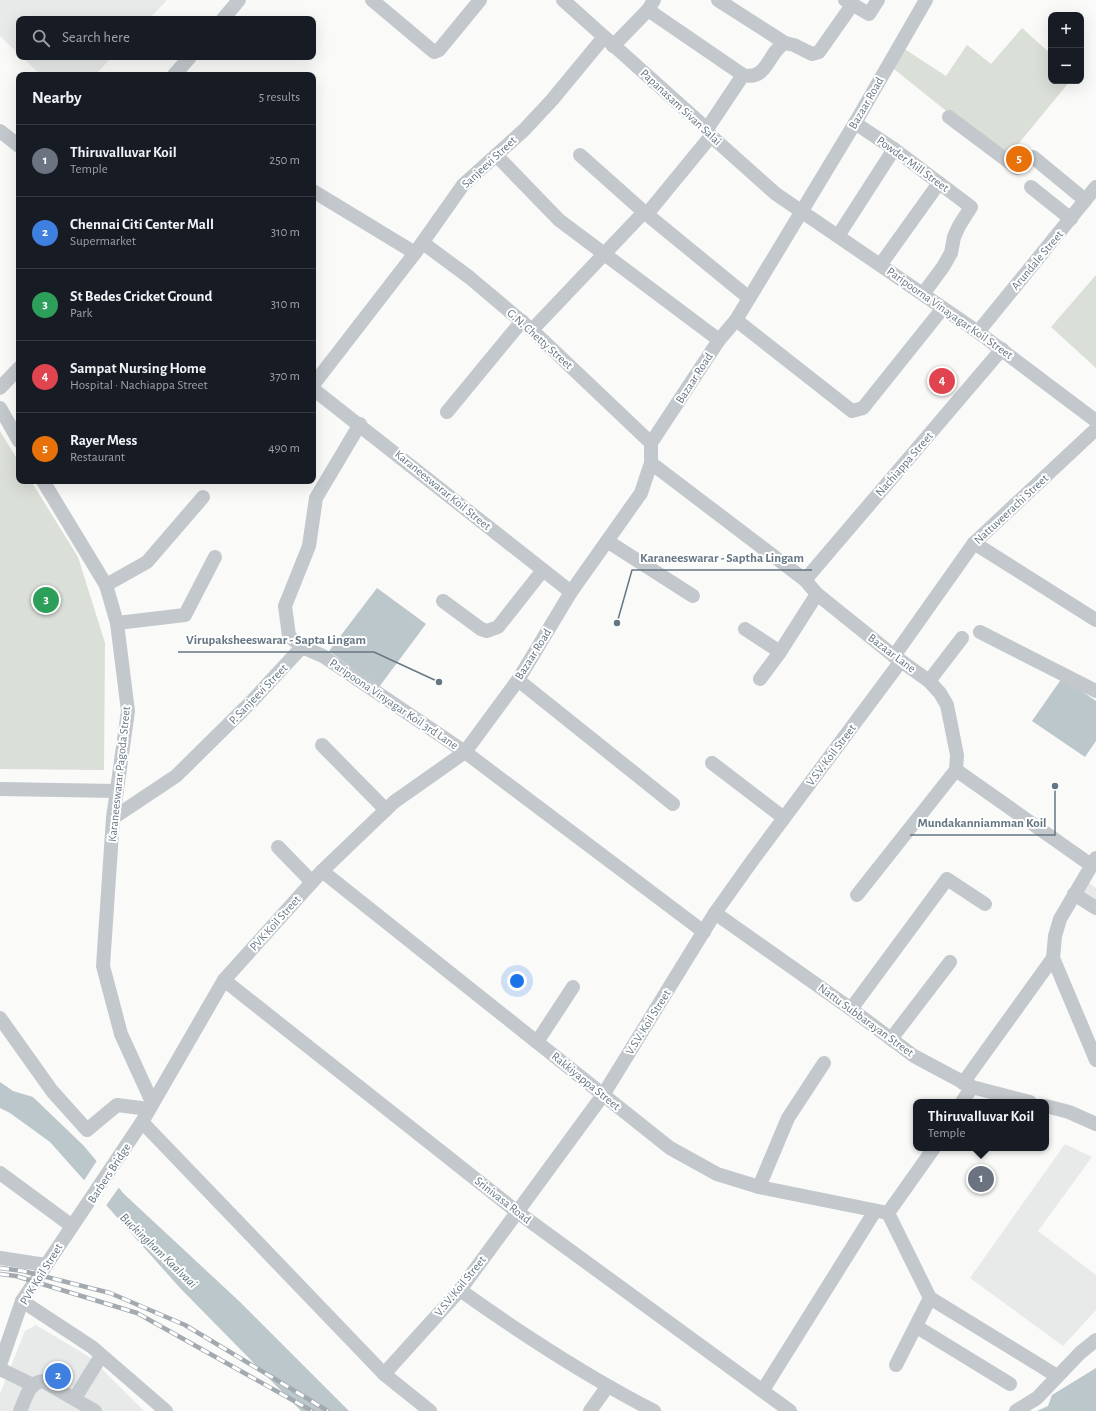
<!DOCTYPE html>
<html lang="en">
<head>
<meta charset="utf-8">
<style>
  body { margin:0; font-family:"Alegreya Sans",sans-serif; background:#242831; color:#f1f3f6 }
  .controls { position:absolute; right:12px; top:12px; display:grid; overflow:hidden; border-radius:8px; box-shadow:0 4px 16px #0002 }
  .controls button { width:36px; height:36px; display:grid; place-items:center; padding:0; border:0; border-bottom:1px solid #363941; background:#171b24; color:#f1f3f6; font:20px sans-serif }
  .you { position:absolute; left:517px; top:981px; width:14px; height:14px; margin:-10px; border:3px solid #fff; border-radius:50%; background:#1a73e8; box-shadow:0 0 0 6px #1a73e833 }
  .badge { display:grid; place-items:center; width:26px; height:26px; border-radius:50%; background:#e4572e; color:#fff; font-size:13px; font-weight:700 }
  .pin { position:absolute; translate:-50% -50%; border:2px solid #fff; box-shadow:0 1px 4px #0006 }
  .popup { position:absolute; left:913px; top:1099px; width:136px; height:52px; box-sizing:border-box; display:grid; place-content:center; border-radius:8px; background:#171b24; filter:drop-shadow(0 1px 3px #0005); font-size:13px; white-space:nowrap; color:#9ea1a6 }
  .popup b { font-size:15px; color:#f1f3f6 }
  .popup::after { content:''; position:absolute; left:50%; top:100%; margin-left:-8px; border:8px solid transparent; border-top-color:#171b24 }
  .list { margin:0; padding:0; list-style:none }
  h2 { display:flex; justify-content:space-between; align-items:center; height:52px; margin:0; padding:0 16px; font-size:17px }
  h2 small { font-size:13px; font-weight:400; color:#9ea1a6 }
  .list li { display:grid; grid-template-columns:26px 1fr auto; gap:12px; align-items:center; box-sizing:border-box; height:72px; padding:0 16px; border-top:1px solid #363941 }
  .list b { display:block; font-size:15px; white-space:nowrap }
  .list p { margin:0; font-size:13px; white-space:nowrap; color:#9ea1a6 }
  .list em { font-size:13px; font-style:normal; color:#9ea1a6 }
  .icon { flex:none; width:22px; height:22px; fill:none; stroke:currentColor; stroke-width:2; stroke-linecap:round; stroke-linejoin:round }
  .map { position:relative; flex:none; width:1096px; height:1411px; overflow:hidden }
  .search { position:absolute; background:#171b24; box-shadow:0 4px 16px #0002; left:16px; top:16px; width:300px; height:44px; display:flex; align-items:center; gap:10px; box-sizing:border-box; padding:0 14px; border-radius:8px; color:#9ea1a6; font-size:15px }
  .panel { position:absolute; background:#171b24; box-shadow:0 4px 16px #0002; left:16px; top:72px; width:300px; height:412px; border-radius:8px }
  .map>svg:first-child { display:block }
  .built { fill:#e8e9e9 }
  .green { fill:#dadfd7 }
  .water { fill:#bbc7cb }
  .pier { fill:#fafaf8 }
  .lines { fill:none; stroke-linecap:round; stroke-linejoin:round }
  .minor { stroke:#c3c8cc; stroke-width:14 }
  .rail-casing { stroke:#a2aab0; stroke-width:4.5 }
  .rail { stroke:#fff; stroke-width:3; stroke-dasharray:9; stroke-linecap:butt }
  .labels { text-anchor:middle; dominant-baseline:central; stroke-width:4; stroke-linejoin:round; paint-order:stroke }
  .street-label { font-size:12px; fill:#657683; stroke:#fff }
  .water-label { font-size:13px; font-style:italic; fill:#60757c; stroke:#fff }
  .leader { fill:none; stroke:#657683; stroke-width:1.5 }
  .callout-dot { fill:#657683; stroke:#fff; stroke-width:1.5 }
  .callout-label { font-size:13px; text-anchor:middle; font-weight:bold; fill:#657683; stroke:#fff; stroke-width:4; stroke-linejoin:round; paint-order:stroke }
</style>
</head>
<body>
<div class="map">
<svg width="1096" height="1411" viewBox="0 0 1096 1411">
  <rect width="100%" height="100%" fill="#fafaf8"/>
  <g class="built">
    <polygon points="0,0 167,0 149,19 19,19 19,54 0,36"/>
    <polygon points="22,57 112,57 95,75 41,75"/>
    <polygon points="1089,883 1096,888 1096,916 1077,902"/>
    <polygon points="1065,1144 1092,1157 1038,1231 1096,1275 1096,1310 1063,1346 970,1278"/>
    <polygon points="36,1325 91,1358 144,1411 0,1411 0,1394 25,1331"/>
  </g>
  <g class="green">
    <polygon points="1022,28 1051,54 1051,81 1070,81 1006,159 889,65 900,46 946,76 967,45 991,64"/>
    <polygon points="1096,275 1096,368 1051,327"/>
    <polygon points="0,431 19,462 19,481 31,481 78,557 105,643 104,770 0,769"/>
  </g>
  <g class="water">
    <polygon points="377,588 426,624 379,687 329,651"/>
    <polygon points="1062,678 1096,701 1096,741 1085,757 1032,721"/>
    <polygon points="0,1082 13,1091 33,1097 84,1146 124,1194 240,1302 349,1411 301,1411 180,1288 50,1142 10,1113 0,1108"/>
    <polygon points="1096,1368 1096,1411 1037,1411 1048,1406 1052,1395"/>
  </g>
  <polygon class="pier" points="98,1159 120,1186 105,1207 83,1182"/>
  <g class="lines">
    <g class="minor">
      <polyline points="372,0 434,52 439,50 480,0"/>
      <polyline points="563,0 707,129 711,136 776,194 978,332 1096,421"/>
      <polyline points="718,0 785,43"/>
      <polyline points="845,0 869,14 878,0"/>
      <path d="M 648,10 L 743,75 C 768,81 767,53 785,43 L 794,45 L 812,54 L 819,52 L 852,5"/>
      <polyline points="223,19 239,0"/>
      <polyline points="613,46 648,10 654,0"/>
      <polyline points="174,75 190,57"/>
      <polyline points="949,117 1017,168 1028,157 1033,157 1085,200"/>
      <polyline points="855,123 894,149 971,207 959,226 954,237 951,253 943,267 923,294"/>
      <polyline points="707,129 743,75"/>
      <polyline points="0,131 19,146"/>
      <polyline points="496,155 559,220 719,340"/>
      <polyline points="580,155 644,212 749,298"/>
      <polyline points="1031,187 1071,219"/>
      <polyline points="313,191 415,253"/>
      <polyline points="647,214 711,136"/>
      <polyline points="838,236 894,149"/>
      <polyline points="423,243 469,277 532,330 651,443"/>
      <polyline points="881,264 939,183"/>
      <polyline points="736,320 852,411 863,408 943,308"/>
      <polyline points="532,330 644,212"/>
      <polyline points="978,332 1096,187"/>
      <polyline points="313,385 415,253 463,185 524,130 552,100 604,37"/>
      <polyline points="0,388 19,368"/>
      <polyline points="313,389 571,592"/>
      <polyline points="0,408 19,441"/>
      <polyline points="447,412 522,321"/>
      <polyline points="651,463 805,580 817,594 894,656 929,681 940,693 947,705 957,755 956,770 1091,865"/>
      <polyline points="43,481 106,585 117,623 128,711 113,818 103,966 121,1034 152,1102"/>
      <polyline points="607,541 693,596"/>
      <polyline points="974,543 1096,620"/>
      <polyline points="805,580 1002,349"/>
      <polyline points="106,585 147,562 203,497"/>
      <polyline points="443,601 481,629 487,631 498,627 543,570"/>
      <polyline points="117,623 185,615 215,557"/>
      <polyline points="745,629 780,652"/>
      <polyline points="980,632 1096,691"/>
      <polyline points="302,647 323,656 465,752 704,932"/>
      <polyline points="894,656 974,543 1096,429"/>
      <polyline points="760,679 780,652 817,594"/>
      <polyline points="518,680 673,804"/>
      <polyline points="929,681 962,638"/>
      <polyline points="322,745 386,810"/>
      <polyline points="712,763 784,818"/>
      <polyline points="0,789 116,791"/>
      <polyline points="113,818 176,776 252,701 302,647 289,636 285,606 309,546 316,498 360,424"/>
      <polyline points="278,847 312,882"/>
      <polyline points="1096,858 1060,919 1055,936 1053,958 1096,1060"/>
      <polyline points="322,871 670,1148 717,1174 759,1187 888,1213"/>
      <polyline points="1074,894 1096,908"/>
      <polyline points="857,895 956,770"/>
      <polyline points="715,913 851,1009 914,1056 972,1087 1030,1102"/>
      <polyline points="224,980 516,1211 790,1411"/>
      <polyline points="851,1009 947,879 985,904"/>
      <polyline points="0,1018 52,1091 87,1130 117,1105 149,1109"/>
      <polyline points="891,1039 950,962"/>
      <polyline points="537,1042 573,987"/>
      <polyline points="963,1083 1053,958"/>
      <polyline points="962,1102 972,1087"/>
      <polyline points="1046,1106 1069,1112 1096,1124"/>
      <polyline points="142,1122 384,1374 430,1411"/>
      <polyline points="0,1173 72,1226"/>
      <polyline points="759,1187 788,1118 824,1063"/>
      <polyline points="888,1213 930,1298 1057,1376"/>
      <polyline points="888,1213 934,1148"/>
      <polyline points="0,1258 46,1265"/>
      <path d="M 460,1290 C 523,1335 586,1376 654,1411"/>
      <polyline points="22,1301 92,1347 166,1411"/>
      <polyline points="917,1327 1010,1384"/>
      <polyline points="0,1365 22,1301 142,1122 224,980 322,871 394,802 465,752 518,680 571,592 641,493 651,463 651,443 719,340 736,320 855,123 926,0"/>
      <polyline points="896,1365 930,1298"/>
      <polyline points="0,1369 33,1385"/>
      <polyline points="384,1374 460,1290 603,1095 715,913 752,861 901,661"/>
      <polyline points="763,1390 875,1211"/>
      <polyline points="75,1398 101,1356"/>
      <path d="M 20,1411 C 25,1400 29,1382 43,1381 L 95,1411"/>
      <polyline points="590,1411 607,1387"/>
      <polyline points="1016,1411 1037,1398 1080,1353 1096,1340"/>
    </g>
    <g class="rail-casing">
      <g id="rail">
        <polyline points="0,1268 23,1271 110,1293 185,1325 328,1411"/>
        <polyline points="0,1274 16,1276 137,1313 312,1411"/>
      </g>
    </g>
    <use href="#rail" class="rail"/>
  </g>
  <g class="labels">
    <g class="street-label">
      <text transform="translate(866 103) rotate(-60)">Bazaar Road</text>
      <text transform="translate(681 107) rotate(43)">Papanasam Sivan Salai</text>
      <text transform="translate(489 162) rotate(-43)">Sanjeevi Street</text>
      <text transform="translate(913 164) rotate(36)">Powder Mill Street</text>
      <text transform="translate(1037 260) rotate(-50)">Arundale Street</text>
      <text transform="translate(950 313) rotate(35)">Paripoorna Vinayagar Koil Street</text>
      <text transform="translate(540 339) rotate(42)">G.N. Chetty Street</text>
      <text transform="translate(694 378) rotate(-57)">Bazaar Road</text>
      <text transform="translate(904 464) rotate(-49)">Nachiappa Street</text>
      <text transform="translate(443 490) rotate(39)">Karaneeswarar Koil Street</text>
      <text transform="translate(1011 509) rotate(-43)">Nattuveerachi Street</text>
      <text transform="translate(892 653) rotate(37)">Bazaar Lane</text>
      <text transform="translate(533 654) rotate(-58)">Bazaar Road</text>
      <text transform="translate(258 694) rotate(-46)">P. Sanjeevi Street</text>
      <text transform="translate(394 704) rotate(34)">Paripoona Vinyagar Koil 3rd Lane</text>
      <text transform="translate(831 755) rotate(-53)">V.S.V. Koil Street</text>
      <text transform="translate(119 774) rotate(-84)">Karaneeswarar Pagoda Street</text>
      <text transform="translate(275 923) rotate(-48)">PVK Koil Street</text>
      <text transform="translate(866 1020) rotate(36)">Nattu Subbarayan Street</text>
      <text transform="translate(648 1022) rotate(-58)">V.S.V. Koil Street</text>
      <text transform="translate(586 1081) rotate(39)">Rakkiyappa Street</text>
      <text transform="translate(109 1173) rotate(-57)">Barbers Bridge</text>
      <text transform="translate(503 1200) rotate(38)">Srinivasa Road</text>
      <text transform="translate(41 1274) rotate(-58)">PVK Koil Street</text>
      <text transform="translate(460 1286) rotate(-51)">V.S.V. Koil Street</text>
    </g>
    <g class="water-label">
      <text transform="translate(158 1251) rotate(44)">Buckingham Kaalvaai</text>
    </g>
  </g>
  <path class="leader" d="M617 623L632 570H812M439 682L374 652H178M1055 786L1055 835H910"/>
  <g class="callout-dot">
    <circle cx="617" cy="623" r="4"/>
    <circle cx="439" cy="682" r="4"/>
    <circle cx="1055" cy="786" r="4"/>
  </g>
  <g class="callout-label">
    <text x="722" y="562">Karaneeswarar - Saptha Lingam</text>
    <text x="276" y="644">Virupaksheeswarar - Sapta Lingam</text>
    <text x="982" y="827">Mundakanniamman Koil</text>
  </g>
</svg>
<div class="controls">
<button>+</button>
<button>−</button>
</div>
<div class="you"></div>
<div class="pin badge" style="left:981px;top:1179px;background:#6b7280">1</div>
<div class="popup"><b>Thiruvalluvar Koil</b>Temple</div>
<div class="pin badge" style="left:58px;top:1376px;background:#3f7fe0">2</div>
<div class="pin badge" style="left:46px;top:600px;background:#2e9e5b">3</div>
<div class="pin badge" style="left:942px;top:381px;background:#e0444e">4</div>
<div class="pin badge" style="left:1019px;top:159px;background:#e8710a">5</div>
<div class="search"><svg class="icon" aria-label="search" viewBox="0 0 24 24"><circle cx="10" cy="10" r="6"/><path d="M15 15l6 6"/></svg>Search here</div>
<section class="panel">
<h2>Nearby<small>5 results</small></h2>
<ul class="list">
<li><span class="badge" style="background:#6b7280">1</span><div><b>Thiruvalluvar Koil</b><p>Temple</p></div><em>250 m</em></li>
<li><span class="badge" style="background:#3f7fe0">2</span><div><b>Chennai Citi Center Mall</b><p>Supermarket</p></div><em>310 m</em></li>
<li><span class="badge" style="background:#2e9e5b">3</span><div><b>St Bedes Cricket Ground</b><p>Park</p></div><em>310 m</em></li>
<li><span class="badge" style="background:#e0444e">4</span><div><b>Sampat Nursing Home</b><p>Hospital · Nachiappa Street</p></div><em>370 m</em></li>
<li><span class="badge" style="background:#e8710a">5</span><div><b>Rayer Mess</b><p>Restaurant</p></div><em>490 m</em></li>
</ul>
</section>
</div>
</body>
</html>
